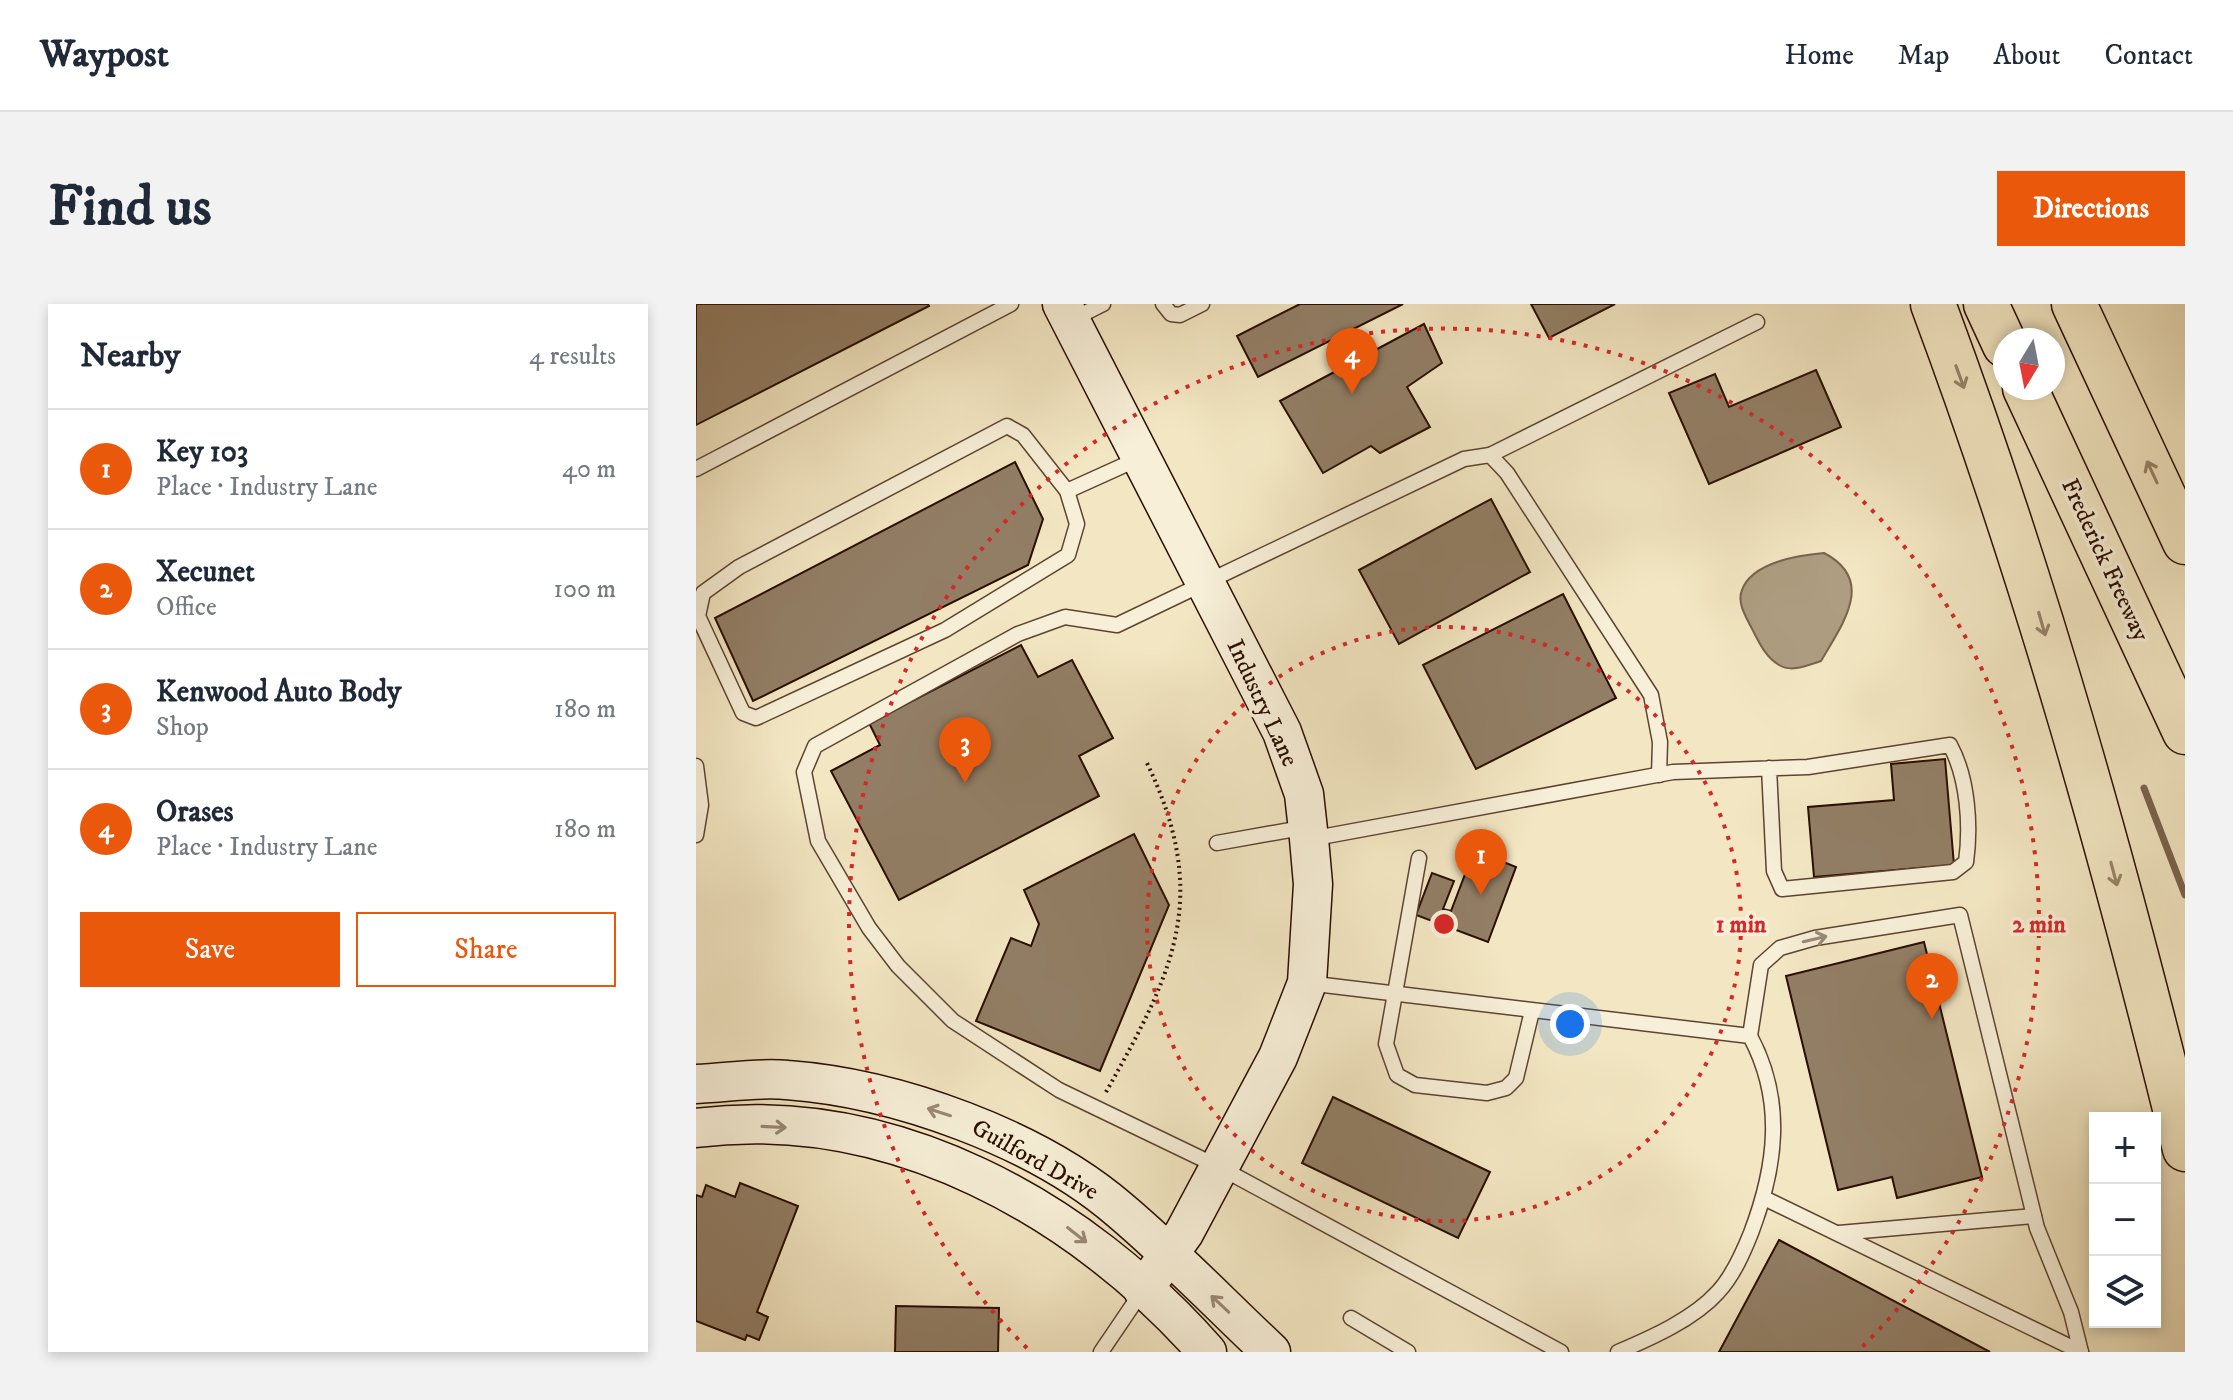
<!DOCTYPE html>
<html lang="en">
<head>
<meta charset="utf-8">
<style>
  body { margin:0; font-family:"IM FELL DW Pica",serif; background:#f2f2f3; color:#1f2937 }
  .controls { position:absolute; right:24px; bottom:24px; display:grid; overflow:hidden; border-radius:0px; box-shadow:0 4px 12px #0003 }
  .controls button { width:72px; height:72px; display:grid; place-items:center; padding:0; border:0; border-bottom:2px solid #e0e1e3; background:#fff; color:#1f2937; font:40px sans-serif }
  .compass { position:absolute; left:1297px; top:24px; width:72px; height:72px; border-radius:50%; background:#fff; box-shadow:0 4px 12px #0003; rotate:190deg }
  .you { position:absolute; left:874px; top:720px; width:28px; height:28px; margin:-20px; border:6px solid #fff; border-radius:50%; background:#1a73e8; box-shadow:0 0 0 12px #1a73e833 }
  .badge { display:grid; place-items:center; width:52px; height:52px; border-radius:50%; background:#ea580c; color:#fff; font-size:26px; font-weight:700 }
  .pin { position:absolute; translate:-50% -66px; filter:drop-shadow(0 2px 4px #0008) }
  .pin::after { content:''; position:absolute; top:42px; width:28px; height:24px; background:inherit; clip-path:polygon(0 0,100% 0,50% 100%) }
  .list { margin:0; padding:0; list-style:none }
  h2 { display:flex; justify-content:space-between; align-items:center; height:104px; margin:0; padding:0 32px; font-size:34px }
  h2 small { font-size:26px; font-weight:400; color:#747a83 }
  .list li { display:grid; grid-template-columns:52px 1fr auto; gap:24px; align-items:center; box-sizing:border-box; height:120px; padding:0 32px; border-top:2px solid #e0e1e3 }
  .list b { display:block; font-size:30px; white-space:nowrap }
  .list p { margin:0; font-size:26px; white-space:nowrap; color:#747a83 }
  .list em { font-size:26px; font-style:normal; color:#747a83 }
  .actions { display:flex; gap:16px; padding:24px 32px }
  .actions a { flex:1; padding:18px 0; border:2px solid #ea580c; border-radius:0px; text-align:center; font-size:28px; color:#ea580c }
  .actions .main { background:#ea580c; color:#fff }
  .icon { flex:none; width:44px; height:44px; fill:none; stroke:currentColor; stroke-width:2; stroke-linecap:round; stroke-linejoin:round }
  .map { position:relative; flex:none; width:1489px; height:1048px; overflow:hidden; border-radius:0px }
  header { display:flex; align-items:center; gap:48px; box-sizing:border-box; height:112px; padding:0 40px; background:#fff; border-bottom:2px solid #e0e1e3 }
  header strong { font-size:38px }
  nav { display:flex; gap:44px; margin-inline-start:auto; font-size:28px }
  .intro { display:flex; align-items:center; justify-content:space-between; box-sizing:border-box; height:192px; padding:0 48px }
  h1 { margin:0; font-size:56px }
  .button { padding:20px 36px; border-radius:0px; background:#ea580c; color:#fff; font-size:28px; font-weight:700 }
  main { display:flex; gap:48px; padding:0 48px }
  aside { flex:1; background:#fff; border-radius:0px; box-shadow:0 4px 12px #0003 }
  .map>svg:first-child { display:block }
  .water { fill:#ae9d81; stroke:#79634d; stroke-width:2 }
  .lines { fill:none; stroke-linecap:round; stroke-linejoin:round }
  .stream { stroke:#79634d; stroke-width:7 }
  .building { fill:#927e65; stroke:#290d00; stroke-width:2 }
  .lane-casing { stroke:#5c4431; stroke-width:17 }
  .secondary-casing { stroke:#290d00; stroke-width:41 }
  .highway-casing { stroke:#290d00; stroke-width:47 }
  .path { stroke:#290d00; stroke-width:4; stroke-dasharray:2 4; stroke-linecap:butt }
  .lane { stroke:#f7efd8; stroke-width:14 }
  .secondary { stroke:#f7efd8; stroke-width:38 }
  .highway { stroke:#f3e7c3; stroke-width:44 }
  .oneway { stroke:#98856b }
  .oneway2 { stroke:#9a8977 }
  .ring { fill:none; stroke:#d62828; stroke-width:4; stroke-dasharray:4 8 }
  .labels { text-anchor:middle; dominant-baseline:central; stroke-width:7; stroke-linejoin:round; paint-order:stroke }
  .street-label { font-size:24px; fill:#290d00; stroke:#f7efd8 }
  .centre { fill:#d62828; stroke:#f7efd8; stroke-width:4 }
  .ring-label { font-size:24px; text-anchor:middle; font-weight:bold; fill:#d62828; stroke:#f7efd8; stroke-width:7; stroke-linejoin:round; paint-order:stroke }
</style>
</head>
<body>
<header>
<strong>Waypost</strong>
<nav><a>Home</a><a>Map</a><a>About</a><a>Contact</a></nav>
</header>
<div class="intro"><h1>Find us</h1><a class="button">Directions</a></div>
<main>
<aside>
<h2>Nearby<small>4 results</small></h2>
<ul class="list">
<li><span class="badge">1</span><div><b>Key 103</b><p>Place · Industry Lane</p></div><em>40 m</em></li>
<li><span class="badge">2</span><div><b>Xecunet</b><p>Office</p></div><em>100 m</em></li>
<li><span class="badge">3</span><div><b>Kenwood Auto Body</b><p>Shop</p></div><em>180 m</em></li>
<li><span class="badge">4</span><div><b>Orases</b><p>Place · Industry Lane</p></div><em>180 m</em></li>
</ul>
<div class="actions"><a class="main">Save</a><a>Share</a></div>
</aside>
<div class="map">
<svg width="1489" height="1048" viewBox="0 0 1489 1048">
  <rect width="100%" height="100%" fill="#f3e7c3"/>
  <filter id="stains"><feTurbulence type="fractalNoise" baseFrequency=".0025" numOctaves="4"/><feColorMatrix values="0 0 0 0 .2 0 0 0 0 .09 0 0 0 0 .02 0 0 0 .5 -.17"/></filter>
  <radialGradient id="worn" r=".72"><stop offset=".6" stop-color="#630" stop-opacity="0"/><stop offset="1" stop-color="#630" stop-opacity=".3"/></radialGradient>
  <path class="water" d="M 1128,249 C 1180,276 1147,319 1125,357 C 1112,361 1096,369 1083,361 C 1068,352 1062,336 1054,321 C 1049,311 1041,298 1046,286 C 1056,258 1104,251 1128,249 Z"/>
  <g class="lines">
    <polyline class="stream" points="1448,484 1489,591"/>
  </g>
  <g class="building">
    <polygon points="0,0 232,0 233,2 0,121"/>
    <polygon points="604,0 707,0 562,73 541,32"/>
    <polygon points="835,0 919,0 853,34"/>
    <polygon points="728,20 746,59 711,83 734,123 684,149 675,142 627,169 584,97"/>
    <polygon points="1120,66 1145,123 1013,180 973,89 1019,70 1033,103"/>
    <polygon points="319,158 347,215 332,261 57,397 19,314"/>
    <polygon points="795,195 834,268 703,340 663,266"/>
    <polygon points="867,290 920,394 780,465 727,361"/>
    <polygon points="325,341 342,373 376,356 417,434 383,452 403,492 203,596 135,467 184,441 173,419"/>
    <polygon points="1249,455 1258,561 1118,573 1112,503 1198,496 1195,460"/>
    <polygon points="438,530 473,601 404,767 280,717 315,634 335,642 343,620 328,586"/>
    <polygon points="784,531 801,537 795,553 820,563 792,638 720,611 736,569 758,577 747,605 755,607"/>
    <polygon points="1228,638 1286,873 1201,894 1196,873 1142,886 1090,672"/>
    <polygon points="637,793 794,868 762,934 606,859"/>
    <polygon points="44,879 102,902 61,1008 72,1013 63,1036 51,1031 49,1036 0,1017 0,891 6,893 10,881 39,893"/>
    <polygon points="1083,936 1294,1048 1023,1048"/>
    <polygon points="200,1002 303,1004 302,1048 199,1048"/>
  </g>
  <g class="lines">
    <g class="lane-casing">
      <g id="lane">
        <polyline points="467,0 475,10 484,11 506,0"/>
        <polyline points="375,16 407,0"/>
        <polyline points="794,151 1061,18"/>
        <polyline points="0,165 315,0"/>
        <polyline points="371,187 381,220 372,251 249,326 60,414 47,409 2,312 7,289 43,263 311,122 327,131 371,187 444,154"/>
        <polyline points="0,462 5,501 0,531"/>
        <path d="M 614,535 L 977,468 L 1112,463 L 1254,441 C 1272,474 1275,522 1270,558 L 1257,568 L 1086,585 L 1078,567 L 1073,464"/>
        <polyline points="521,539 611,523"/>
        <polyline points="723,554 690,740 701,771 719,781 791,789 810,784 820,774 836,707"/>
        <path d="M 611,679 L 1054,732 C 1089,797 1080,863 1055,929 C 1047,949 1037,972 1022,988 C 998,1015 955,1034 922,1048"/>
        <polyline points="1054,732 1065,661 1084,644 1119,634 1264,611 1341,924 1375,1008 1385,1048"/>
        <polyline points="1068,894 1385,1048"/>
        <polyline points="1143,929 1338,912"/>
        <polyline points="655,1014 712,1048"/>
        <polyline points="405,1048 447,986"/>
        <polyline points="865,1048 523,863 363,786 257,717 202,662 173,624 122,537 108,468 119,442 322,330 369,313 421,321 768,155 794,151 811,169 955,391 964,438 963,471"/>
      </g>
    </g>
    <g class="secondary-casing">
      <g id="secondary">
        <polyline points="366,0 586,428 608,490 613,535 617,580 611,679 582,753 488,929 447,986"/>
        <path d="M 0,780 C 30,779 61,773 91,776 C 200,784 341,834 425,907 C 477,951 525,1001 575,1048"/>
        <path d="M 0,824 C 197,799 385,905 511,1048"/>
      </g>
    </g>
    <g class="highway-casing">
      <g id="highway">
        <path d="M 1237,0 C 1340,276 1419,559 1489,845"/>
        <polyline points="1290,0 1309,41"/>
        <polyline points="1378,0 1489,238"/>
        <polyline points="1329,84 1489,428"/>
      </g>
    </g>
    <path class="path" d="M 410,788 C 478,667 516,593 450,457"/>
    <use href="#lane" class="lane"/>
    <use href="#secondary" class="secondary"/>
    <use href="#highway" class="highway"/>
  </g>
  <defs><path id="oneway-shaft" d="M-6 0H5M1.5-3L5.5 0L1.5 3" fill="none" stroke-width="1.6" stroke-linecap="round" stroke-linejoin="round" transform="scale(2)"/></defs>
  <g class="oneway">
    <use href="#oneway-shaft" transform="translate(1264 73) rotate(70)"/>
    <use href="#oneway-shaft" transform="translate(1456 168) rotate(-115)"/>
    <use href="#oneway-shaft" transform="translate(1346 320) rotate(74)"/>
    <use href="#oneway-shaft" transform="translate(1418 570) rotate(75)"/>
  </g>
  <g class="oneway2">
    <use href="#oneway-shaft" transform="translate(1119 635) rotate(-13)"/>
    <use href="#oneway-shaft" transform="translate(243 808) rotate(-162)"/>
    <use href="#oneway-shaft" transform="translate(78 823) rotate(3)"/>
    <use href="#oneway-shaft" transform="translate(381 931) rotate(38)"/>
    <use href="#oneway-shaft" transform="translate(524 1000) rotate(-137)"/>
  </g>
  <g class="ring">
    <circle cx="748" cy="620" r="297"/>
    <path d="M331 1044A595 595 0 1 1 1165 1044"/>
  </g>
  <g class="labels">
    <g class="street-label">
      <text transform="translate(1409 256) rotate(65)">Frederick Freeway</text>
      <text transform="translate(566 399) rotate(65)">Industry Lane</text>
      <text transform="translate(339 856) rotate(29)">Guilford Drive</text>
    </g>
  </g>
  <circle cx="748" cy="620" r="12" class="centre"/>
  <g class="ring-label">
    <text x="1045" y="628">1 min</text>
    <text x="1343" y="628">2 min</text>
  </g>
  <rect width="100%" height="100%" filter="url(#stains)"/>
  <rect width="100%" height="100%" fill="url(#worn)"/>
</svg>
<div class="controls">
<button>+</button>
<button>−</button>
<button><svg class="icon" aria-label="layers" viewBox="0 0 24 24"><path d="M12 4l9 5-9 5-9-5zM3 14l9 5 9-5"/></svg></button>
</div>
<svg class="compass" viewBox="-18 -18 36 36"><path d="M0-13l5 13h-10z" fill="#e53935"/><path d="M0 13l5-13h-10z" fill="#747a83"/></svg>
<div class="you"></div>
<div class="pin badge" style="left:785px;top:591px">1</div>
<div class="pin badge" style="left:1236px;top:715px">2</div>
<div class="pin badge" style="left:269px;top:479px">3</div>
<div class="pin badge" style="left:656px;top:90px">4</div>
</div>
</main>
</body>
</html>
